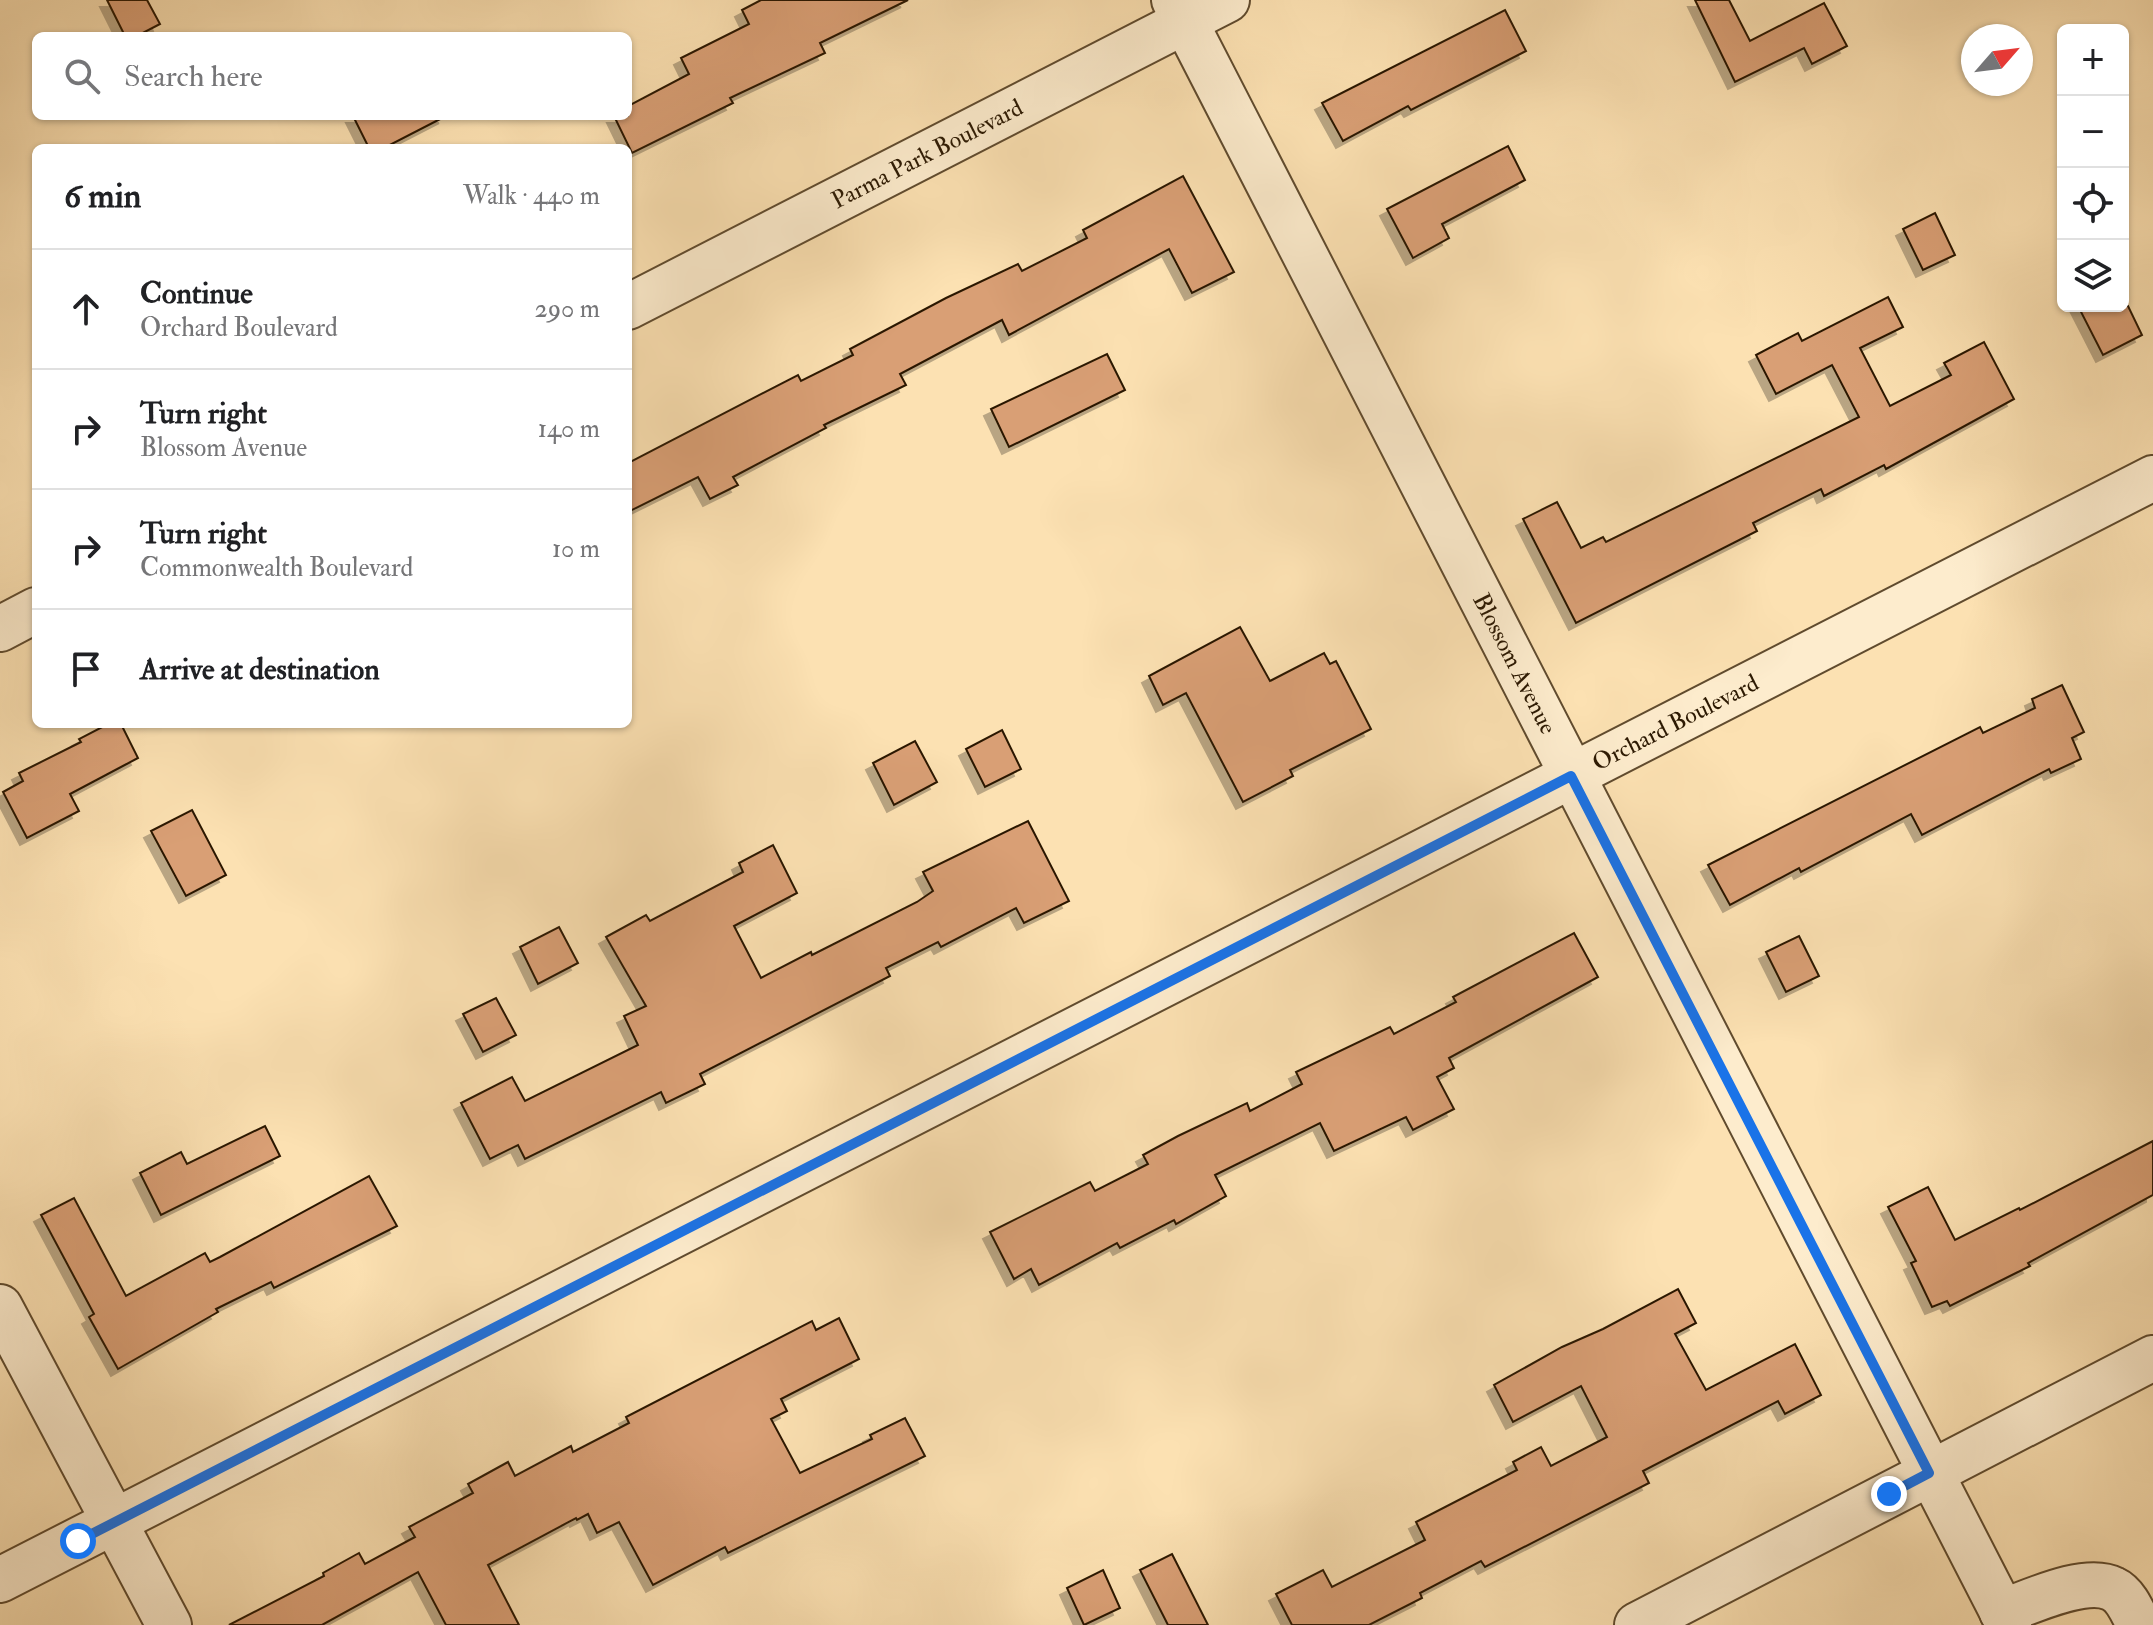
<!DOCTYPE html>
<html lang="en">
<head>
<meta charset="utf-8">
<style>
  body { margin:0; font-family:"IM FELL Double Pica",serif; background:#f2f2f2; color:#202124 }
  .controls { position:absolute; right:24px; top:24px; display:grid; overflow:hidden; border-radius:12px; box-shadow:0 2px 6px #0004 }
  .controls button { width:72px; height:72px; display:grid; place-items:center; padding:0; border:0; border-bottom:2px solid #e0e0e0; background:#fff; color:#202124; font:40px sans-serif }
  .compass { position:absolute; left:1961px; top:24px; width:72px; height:72px; border-radius:50%; background:#fff; box-shadow:0 2px 6px #0004; rotate:62deg }
  .stop { position:absolute; width:24px; height:24px; margin:-18px; border:6px solid #1a73e8; border-radius:50%; background:#fff }
  .stop.end { background:#1a73e8; border-color:#fff; box-shadow:0 2px 8px #0008 }
  .list { margin:0; padding:0; list-style:none }
  h2 { display:flex; justify-content:space-between; align-items:center; height:104px; margin:0; padding:0 32px; font-size:34px }
  h2 small { font-size:26px; font-weight:400; color:#757577 }
  .list li { display:grid; grid-template-columns:52px 1fr auto; gap:24px; align-items:center; box-sizing:border-box; height:120px; padding:0 32px; border-top:2px solid #e0e0e0 }
  .list b { display:block; font-size:30px; white-space:nowrap }
  .list p { margin:0; font-size:26px; white-space:nowrap; color:#757577 }
  .list em { font-size:26px; font-style:normal; color:#757577 }
  .icon { flex:none; width:44px; height:44px; fill:none; stroke:currentColor; stroke-width:2; stroke-linecap:round; stroke-linejoin:round }
  .map { position:relative; flex:none; width:2153px; height:1625px; overflow:hidden }
  .search { position:absolute; background:#fff; box-shadow:0 2px 6px #0004; left:32px; top:32px; width:600px; height:88px; display:flex; align-items:center; gap:20px; box-sizing:border-box; padding:0 28px; border-radius:12px; color:#757577; font-size:30px }
  .panel { position:absolute; background:#fff; box-shadow:0 2px 6px #0004; left:32px; top:144px; width:600px; height:584px; border-radius:12px }
  .map>svg:first-child { display:block }
  .building { fill:#d99f74; stroke:#2c1902; stroke-width:2; filter:url(#shadow) }
  .lines { fill:none; stroke-linecap:round; stroke-linejoin:round }
  .minor-casing { stroke:#604b2e; stroke-width:48 }
  .minor { stroke:#fdeccd; stroke-width:44 }
  .route { stroke:#1a73e8; stroke-width:10 }
  .labels { text-anchor:middle; dominant-baseline:central; stroke-width:6; stroke-linejoin:round; paint-order:stroke }
  .street-label { font-size:24px; fill:#2c1902; stroke:#fdeccd }
</style>
</head>
<body>
<div class="map">
<svg width="2153" height="1625" viewBox="0 0 2153 1625">
  <defs>
    <filter id="shadow"><feDropShadow dx="-7" dy="7" stdDeviation="0" flood-color="#0004"/></filter>
  </defs>
  <rect width="100%" height="100%" fill="#fce1b2"/>
  <filter id="stains"><feTurbulence type="fractalNoise" baseFrequency=".0025" numOctaves="4"/><feColorMatrix values="0 0 0 0 .2 0 0 0 0 .09 0 0 0 0 .02 0 0 0 .5 -.17"/></filter>
  <radialGradient id="worn" r=".72"><stop offset=".6" stop-color="#630" stop-opacity="0"/><stop offset="1" stop-color="#630" stop-opacity=".3"/></radialGradient>
  <g class="building">
    <polygon points="107,0 147,0 160,24 137,36 125,36"/>
    <polygon points="761,0 908,0 820,43 825,53 730,98 733,103 632,153 614,116 628,116 628,106 689,74 681,58 749,24 742,10"/>
    <polygon points="1695,0 1729,0 1750,41 1824,3 1847,46 1812,64 1804,48 1735,82"/>
    <polygon points="1505,10 1526,51 1411,110 1408,106 1343,141 1322,103"/>
    <polygon points="353,116 446,116 384,148 369,148"/>
    <polygon points="1508,146 1525,180 1442,224 1449,238 1413,258 1387,209"/>
    <polygon points="1183,176 1234,272 1192,293 1169,249 1009,335 1002,320 900,374 906,385 824,425 826,428 733,477 738,485 710,499 698,477 628,512 628,463 798,375 801,381 853,355 850,349 946,298 1018,264 1022,271 1087,238 1083,230"/>
    <polygon points="1935,213 1955,255 1923,270 1903,229"/>
    <polygon points="1888,297 1903,327 1860,348 1890,406 1951,375 1944,363 1984,342 2014,399 1886,469 1884,465 1824,496 1821,489 1753,523 1757,531 1576,623 1523,519 1557,502 1581,548 1603,537 1606,542 1859,417 1832,365 1776,394 1756,355 1798,333 1802,341"/>
    <polygon points="2078,306 2128,306 2142,335 2103,355"/>
    <polygon points="1107,354 1125,390 1009,447 991,409"/>
    <polygon points="1240,627 1270,681 1324,653 1330,664 1336,661 1371,729 1290,770 1293,776 1243,802 1186,693 1163,705 1149,676"/>
    <polygon points="2062,685 2084,732 2072,738 2081,759 2051,773 2049,769 1922,835 1911,814 1801,872 1799,868 1730,905 1708,865 1980,727 1983,733 2035,708 2032,699"/>
    <polygon points="108,724 121,724 138,758 70,794 79,811 27,838 3,792 23,781 19,773 81,742 79,739"/>
    <polygon points="1002,730 1021,769 985,787 966,749"/>
    <polygon points="915,741 937,782 894,805 873,763"/>
    <polygon points="192,810 226,875 186,896 151,831"/>
    <polygon points="1028,821 1069,901 1024,923 1016,908 941,947 938,942 886,968 890,976 700,1074 705,1084 666,1103 661,1092 525,1159 518,1145 490,1159 461,1103 512,1077 525,1101 638,1045 624,1016 646,1006 606,937 646,915 650,921 743,872 739,863 773,845 797,893 734,926 761,978 811,952 812,955 917,902 933,891 923,872"/>
    <polygon points="559,927 578,963 538,984 520,947"/>
    <polygon points="1574,933 1598,977 1449,1058 1454,1068 1437,1077 1454,1109 1413,1130 1406,1117 1334,1151 1320,1123 1215,1175 1226,1196 1176,1224 1174,1220 1120,1248 1117,1243 1039,1285 1031,1269 1014,1279 990,1232 1090,1182 1095,1191 1148,1164 1143,1155 1178,1136 1247,1103 1250,1111 1302,1084 1296,1072 1390,1027 1394,1034 1456,1002 1453,997"/>
    <polygon points="1799,936 1819,976 1786,992 1766,952"/>
    <polygon points="496,998 516,1035 483,1052 463,1014"/>
    <polygon points="265,1126 280,1156 161,1215 140,1173 181,1152 187,1164"/>
    <polygon points="2153,1141 2153,1195 2028,1263 2030,1266 1950,1306 1947,1301 1932,1307 1911,1263 1916,1261 1888,1207 1928,1187 1955,1240 2019,1208 2020,1210"/>
    <polygon points="369,1176 397,1226 274,1288 271,1282 216,1309 218,1312 118,1369 89,1317 94,1314 41,1215 74,1198 126,1296 205,1253 210,1262 220,1257"/>
    <polygon points="1678,1289 1696,1323 1675,1334 1706,1390 1795,1344 1821,1395 1785,1414 1778,1401 1643,1471 1649,1483 1485,1567 1481,1561 1420,1593 1422,1598 1369,1625 1292,1625 1276,1594 1323,1570 1332,1587 1425,1540 1416,1522 1517,1470 1513,1462 1541,1447 1551,1466 1607,1437 1581,1386 1513,1422 1494,1385 1562,1347 1603,1329"/>
    <polygon points="839,1318 859,1359 781,1399 787,1411 771,1419 800,1473 872,1439 870,1435 905,1418 925,1456 728,1553 725,1547 653,1585 619,1522 597,1533 588,1514 577,1520 576,1518 488,1565 519,1625 446,1625 418,1572 322,1625 229,1625 324,1576 323,1573 359,1553 365,1564 415,1537 409,1527 473,1493 468,1484 508,1462 515,1476 571,1446 573,1452 629,1423 626,1417 812,1321 816,1330"/>
    <polygon points="1172,1554 1208,1625 1168,1625 1140,1570"/>
    <polygon points="1103,1570 1120,1608 1084,1625 1067,1588"/>
  </g>
  <g class="lines">
    <g class="minor-casing">
      <g id="minor">
        <path id="s1" d="M 1174,0 L 2009,1625"/>
        <path id="s2" d="M 628,307 L 1227,0"/>
        <polyline points="0,629 36,610"/>
        <polyline points="0,1307 169,1625"/>
        <path id="s3" d="M 0,1580 L 2153,478"/>
        <path d="M 2002,1612 C 2030,1602 2086,1575 2113,1589 C 2126,1595 2133,1613 2139,1625"/>
        <polyline points="1637,1625 2153,1358"/>
      </g>
    </g>
    <use href="#minor" class="minor"/>
  </g>
  <g class="lines">
    <polyline class="route" points="78,1541 1571,776 1929,1473 1889,1494"/>
  </g>
  <g class="labels">
    <g class="street-label">
      <text stroke="none"><textPath href="#s2" startOffset="336">Parma Park Boulevard</textPath></text>
      <text stroke="none"><textPath href="#s1" startOffset="746">Blossom Avenue</textPath></text>
      <text stroke="none"><textPath href="#s3" startOffset="1882">Orchard Boulevard</textPath></text>
    </g>
  </g>
  <rect width="100%" height="100%" filter="url(#stains)"/>
  <rect width="100%" height="100%" fill="url(#worn)"/>
</svg>
<div class="controls">
<button>+</button>
<button>−</button>
<button><svg class="icon" aria-label="locate" viewBox="0 0 24 24"><circle cx="12" cy="12" r="6"/><path d="M12 2v4M12 18v4M2 12h4M18 12h4"/></svg></button>
<button><svg class="icon" aria-label="layers" viewBox="0 0 24 24"><path d="M12 4l9 5-9 5-9-5zM3 14l9 5 9-5"/></svg></button>
</div>
<svg class="compass" viewBox="-18 -18 36 36"><path d="M0-13l5 13h-10z" fill="#e53935"/><path d="M0 13l5-13h-10z" fill="#757577"/></svg>
<div class="stop" style="left:78px;top:1541px"></div>
<div class="stop end" style="left:1889px;top:1494px"></div>
<div class="search"><svg class="icon" aria-label="search" viewBox="0 0 24 24"><circle cx="10" cy="10" r="6"/><path d="M15 15l6 6"/></svg>Search here</div>
<section class="panel">
<h2>6 min<small>Walk · 440 m</small></h2>
<ul class="list">
<li><svg class="icon" aria-label="ahead" viewBox="0 0 24 24"><path d="M12 20V5M6 11l6-6 6 6"/></svg><div><b>Continue</b><p>Orchard Boulevard</p></div><em>290 m</em></li>
<li><svg class="icon" aria-label="right" viewBox="0 0 24 24"><path d="M7 20v-9h11M14 6l5 5-5 5"/></svg><div><b>Turn right</b><p>Blossom Avenue</p></div><em>140 m</em></li>
<li><svg class="icon" aria-label="right" viewBox="0 0 24 24"><path d="M7 20v-9h11M14 6l5 5-5 5"/></svg><div><b>Turn right</b><p>Commonwealth Boulevard</p></div><em>10 m</em></li>
<li><svg class="icon" aria-label="arrive" viewBox="0 0 24 24"><path d="M6 21V4h12l-3 4 3 4H6"/></svg><div><b>Arrive at destination</b></div></li>
</ul>
</section>
</div>
</body>
</html>
